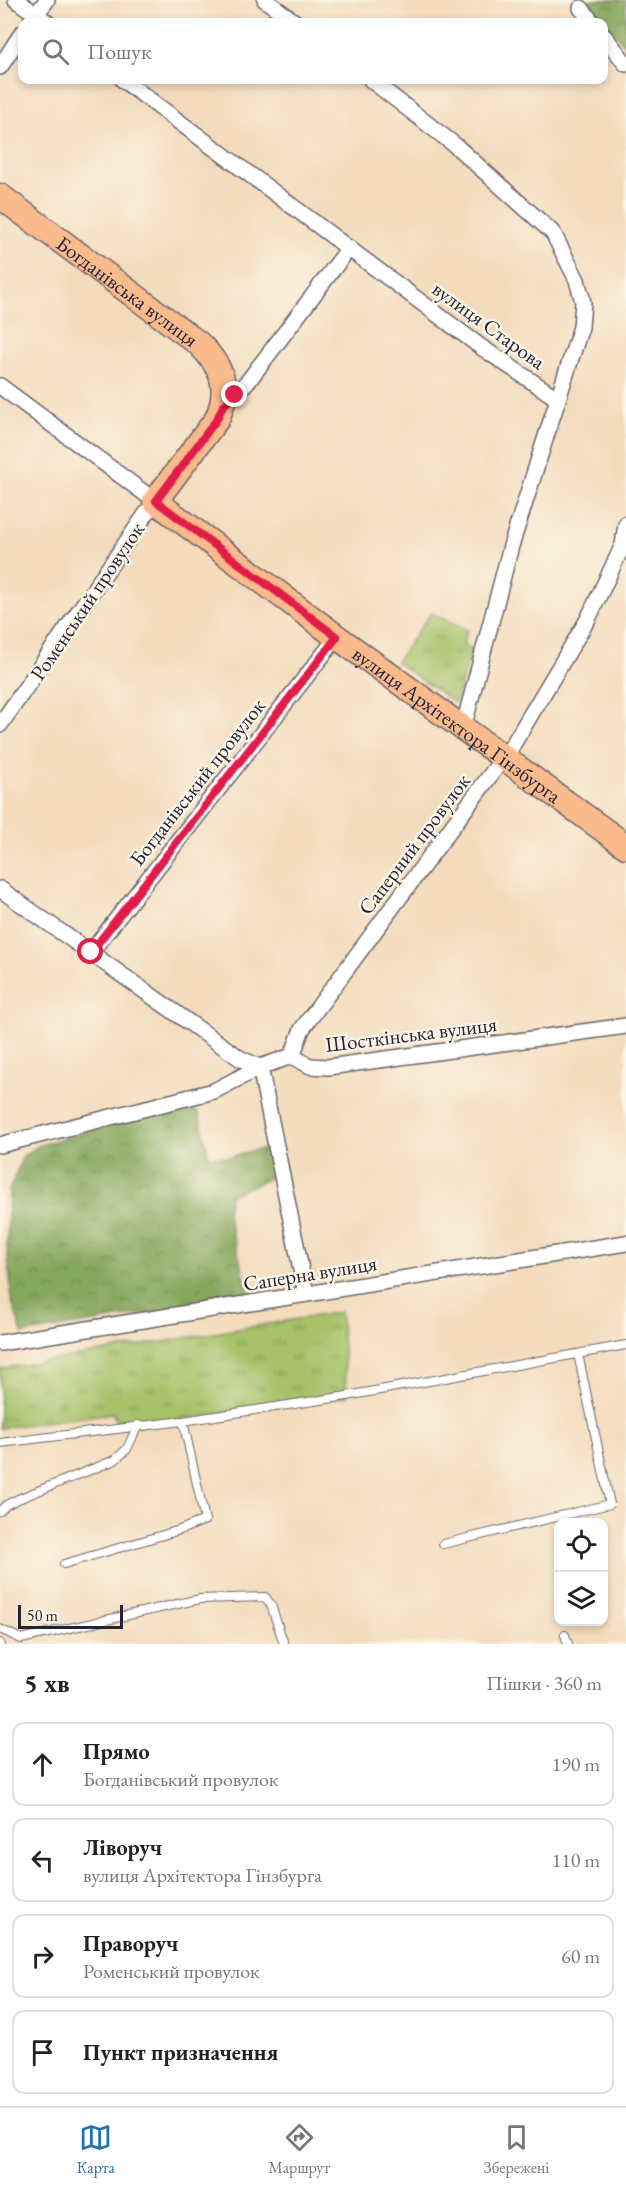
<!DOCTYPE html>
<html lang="uk">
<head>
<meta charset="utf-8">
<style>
  body { margin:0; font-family:"EB Garamond",serif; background:#f6f6f6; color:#222 }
  .controls { position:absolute; right:18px; bottom:18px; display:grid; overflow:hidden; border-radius:12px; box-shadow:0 3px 9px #0003 }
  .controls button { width:54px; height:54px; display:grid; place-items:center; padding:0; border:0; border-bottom:2px solid #e0e0e0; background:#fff; color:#222; font:30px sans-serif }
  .scale { position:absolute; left:18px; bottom:15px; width:105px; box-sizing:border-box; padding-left:6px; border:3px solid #22223b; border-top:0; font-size:16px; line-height:21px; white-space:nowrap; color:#22223b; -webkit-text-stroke:4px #fcf5e5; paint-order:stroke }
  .stop { position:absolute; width:18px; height:18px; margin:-14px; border:4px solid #e11d48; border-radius:50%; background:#fff }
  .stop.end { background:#e11d48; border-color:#fff; box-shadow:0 2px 6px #0008 }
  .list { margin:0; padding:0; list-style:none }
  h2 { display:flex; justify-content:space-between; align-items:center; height:78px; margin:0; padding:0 24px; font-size:26px }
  h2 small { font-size:20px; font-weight:400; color:#767676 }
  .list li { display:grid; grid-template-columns:39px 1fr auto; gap:18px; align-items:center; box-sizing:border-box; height:84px; margin:0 12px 12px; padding:0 12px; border:2px solid #e0e0e0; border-radius:12px }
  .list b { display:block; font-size:22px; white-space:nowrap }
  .list p { margin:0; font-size:20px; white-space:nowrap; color:#767676 }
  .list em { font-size:20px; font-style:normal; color:#767676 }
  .icon { flex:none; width:33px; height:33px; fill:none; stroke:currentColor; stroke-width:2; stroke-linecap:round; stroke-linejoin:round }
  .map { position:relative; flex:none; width:626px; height:1644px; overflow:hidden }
  .search { position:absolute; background:#fff; box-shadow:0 3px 9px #0003; left:18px; right:18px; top:18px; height:66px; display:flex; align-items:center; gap:15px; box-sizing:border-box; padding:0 21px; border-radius:12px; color:#767676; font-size:22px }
  .sheet { height:462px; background:#fff }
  nav { display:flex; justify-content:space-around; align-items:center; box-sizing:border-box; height:84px; border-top:2px solid #e0e0e0; background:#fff; font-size:16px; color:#767676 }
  nav a { display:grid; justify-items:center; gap:3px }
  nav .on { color:#1f6fb2 }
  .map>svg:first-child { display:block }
  .grass { fill:url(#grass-tufts); stroke:#647252; stroke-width:1.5 }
  .forest { fill:url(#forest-crowns); stroke:#53644c; stroke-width:1.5 }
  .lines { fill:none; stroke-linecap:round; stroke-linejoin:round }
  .service-casing { stroke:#6b6368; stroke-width:10 }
  .minor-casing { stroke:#6b6368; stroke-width:18 }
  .primary-casing { stroke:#6b6368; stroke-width:27 }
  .service { stroke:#fff; stroke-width:8 }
  .minor { stroke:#fff; stroke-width:15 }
  .primary { stroke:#fabb8c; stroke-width:24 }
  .route { stroke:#e11d48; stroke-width:8 }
  .labels { text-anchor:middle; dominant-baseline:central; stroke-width:5; stroke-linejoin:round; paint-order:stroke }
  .street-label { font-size:21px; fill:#22223b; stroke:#fcf5e5 }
</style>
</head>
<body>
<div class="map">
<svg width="626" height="1644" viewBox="0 0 626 1644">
  <defs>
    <pattern id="grass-tufts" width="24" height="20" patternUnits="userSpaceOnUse" patternTransform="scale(1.5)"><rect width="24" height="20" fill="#a6c168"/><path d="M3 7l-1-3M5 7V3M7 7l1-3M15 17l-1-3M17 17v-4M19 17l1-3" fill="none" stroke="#879c57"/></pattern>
    <pattern id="forest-crowns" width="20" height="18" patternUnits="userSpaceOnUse" patternTransform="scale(1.5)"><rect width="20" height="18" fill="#84a75c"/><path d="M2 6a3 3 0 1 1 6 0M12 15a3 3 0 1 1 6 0" fill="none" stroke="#6c884d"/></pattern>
  </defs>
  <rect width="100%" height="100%" fill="#fcf5e5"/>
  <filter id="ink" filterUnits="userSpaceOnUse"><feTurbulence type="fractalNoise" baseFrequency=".0167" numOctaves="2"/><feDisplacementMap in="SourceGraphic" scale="12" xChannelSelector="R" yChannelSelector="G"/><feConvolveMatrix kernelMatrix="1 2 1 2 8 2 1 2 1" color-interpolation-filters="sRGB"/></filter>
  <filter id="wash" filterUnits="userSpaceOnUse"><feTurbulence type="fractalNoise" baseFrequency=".008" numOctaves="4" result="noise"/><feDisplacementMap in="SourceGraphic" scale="24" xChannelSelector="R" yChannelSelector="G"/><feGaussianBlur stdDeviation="1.35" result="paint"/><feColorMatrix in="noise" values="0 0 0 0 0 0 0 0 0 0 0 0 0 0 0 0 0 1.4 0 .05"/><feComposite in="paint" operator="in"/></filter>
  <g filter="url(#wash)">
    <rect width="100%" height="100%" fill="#f3dbbc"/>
    <g class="grass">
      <polygon points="431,613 467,630 463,645 473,649 455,703 396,662"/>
      <polygon points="340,1312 347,1396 118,1428 113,1413 0,1428 0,1369"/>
    </g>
    <g class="forest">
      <polygon points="586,0 626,0 626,47 590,3"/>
      <polygon points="183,1104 199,1113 209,1156 230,1157 251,1151 269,1149 275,1176 230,1195 227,1214 250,1296 22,1334 12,1301 7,1247 9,1191 23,1156 40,1145"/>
    </g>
  </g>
  <g filter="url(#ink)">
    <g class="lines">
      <g class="service-casing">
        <g id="service">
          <polyline points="0,1443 183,1421 347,1396 626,1345"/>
          <polyline points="0,1511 6,1505 18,1499 115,1460 127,1449 138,1425"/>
          <polyline points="443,1544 610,1504 578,1354"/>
          <polyline points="64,1564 180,1530 205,1520 183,1421"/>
          <polyline points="0,1629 21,1639 200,1599 265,1597 271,1605 284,1644"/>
          <polyline points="565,1635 568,1644"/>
          <polyline points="0,1643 0,1644"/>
        </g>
      </g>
      <g class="minor-casing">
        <g id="minor">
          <polyline points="16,0 47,22"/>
          <polyline points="265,0 295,22"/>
          <polyline points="581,8 592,22"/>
          <polyline points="31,21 47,0"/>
          <polyline points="604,36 626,64"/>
          <polyline points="0,67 22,33"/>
          <polyline points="123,80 481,347 558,399"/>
          <polyline points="371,80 456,146 553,233 577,280 583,302 581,327 511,546 466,717 460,726"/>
          <polyline points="0,386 155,501 0,725"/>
          <polyline points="223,406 249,380 349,248"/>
          <polyline points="0,889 241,1059 260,1067 306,1294"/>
          <polyline points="91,952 337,637"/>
          <polyline points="292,1056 302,1029 512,746 588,619 623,545 626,524"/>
          <polyline points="0,1145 214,1091 260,1067 292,1056 310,1066 328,1067 626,1026"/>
          <polyline points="0,1343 626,1243"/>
        </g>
      </g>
      <g class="primary-casing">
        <g id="primary">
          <path id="s1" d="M 0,196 L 198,343 C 222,366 231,387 217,419 L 155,501 L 337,637 L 626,846"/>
        </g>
      </g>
      <use href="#service" class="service"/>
      <use href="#minor" class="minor"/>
      <use href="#primary" class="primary"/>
    </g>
  </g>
  <g class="lines" filter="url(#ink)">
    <polyline class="route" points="91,952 337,637 156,501 217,419 223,406 235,395"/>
  </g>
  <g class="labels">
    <g class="street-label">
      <text stroke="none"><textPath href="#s1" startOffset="159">Богданівська вулиця</textPath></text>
      <text transform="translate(489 325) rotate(36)">вулиця Старова</text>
      <text transform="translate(87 601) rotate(-56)">Роменський провулок</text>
      <text stroke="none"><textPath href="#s1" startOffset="810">вулиця Архітектора Гінзбурга</textPath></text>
      <text transform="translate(197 782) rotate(-52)">Богданівський провулок</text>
      <text transform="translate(414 844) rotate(-53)">Саперний провулок</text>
      <text transform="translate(411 1034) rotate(-7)">Шосткінська вулиця</text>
      <text transform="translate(310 1273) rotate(-9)">Саперна вулиця</text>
    </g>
  </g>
</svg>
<div class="controls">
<button><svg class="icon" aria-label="locate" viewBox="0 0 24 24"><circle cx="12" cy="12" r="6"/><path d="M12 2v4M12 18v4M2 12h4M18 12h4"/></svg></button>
<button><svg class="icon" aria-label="layers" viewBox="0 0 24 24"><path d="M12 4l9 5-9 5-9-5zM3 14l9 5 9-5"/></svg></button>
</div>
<div class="scale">50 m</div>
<div class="stop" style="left:91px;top:952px"></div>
<div class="stop end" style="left:235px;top:395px"></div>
<div class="search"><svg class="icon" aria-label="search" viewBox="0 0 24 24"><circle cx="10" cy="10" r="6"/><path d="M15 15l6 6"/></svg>Пошук</div>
</div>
<section class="sheet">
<h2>5 хв<small>Пішки · 360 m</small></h2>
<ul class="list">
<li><svg class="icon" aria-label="ahead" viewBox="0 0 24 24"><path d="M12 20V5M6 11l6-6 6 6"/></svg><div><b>Прямо</b><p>Богданівський провулок</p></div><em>190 m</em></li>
<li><svg class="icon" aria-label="left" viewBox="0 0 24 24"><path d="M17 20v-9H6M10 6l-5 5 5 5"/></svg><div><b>Ліворуч</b><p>вулиця Архітектора Гінзбурга</p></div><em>110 m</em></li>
<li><svg class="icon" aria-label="right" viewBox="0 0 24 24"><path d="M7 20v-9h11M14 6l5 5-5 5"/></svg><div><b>Праворуч</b><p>Роменський провулок</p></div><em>60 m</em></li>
<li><svg class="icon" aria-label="arrive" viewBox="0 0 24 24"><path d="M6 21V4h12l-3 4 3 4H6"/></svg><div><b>Пункт призначення</b></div></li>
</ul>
</section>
<nav>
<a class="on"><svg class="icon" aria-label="map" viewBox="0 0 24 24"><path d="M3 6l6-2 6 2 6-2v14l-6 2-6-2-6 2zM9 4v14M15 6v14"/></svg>Карта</a>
<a><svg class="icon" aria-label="directions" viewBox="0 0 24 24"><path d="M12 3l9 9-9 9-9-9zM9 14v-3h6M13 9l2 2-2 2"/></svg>Маршрут</a>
<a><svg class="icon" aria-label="saved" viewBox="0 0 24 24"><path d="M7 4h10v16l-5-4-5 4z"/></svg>Збережені</a>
</nav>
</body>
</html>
